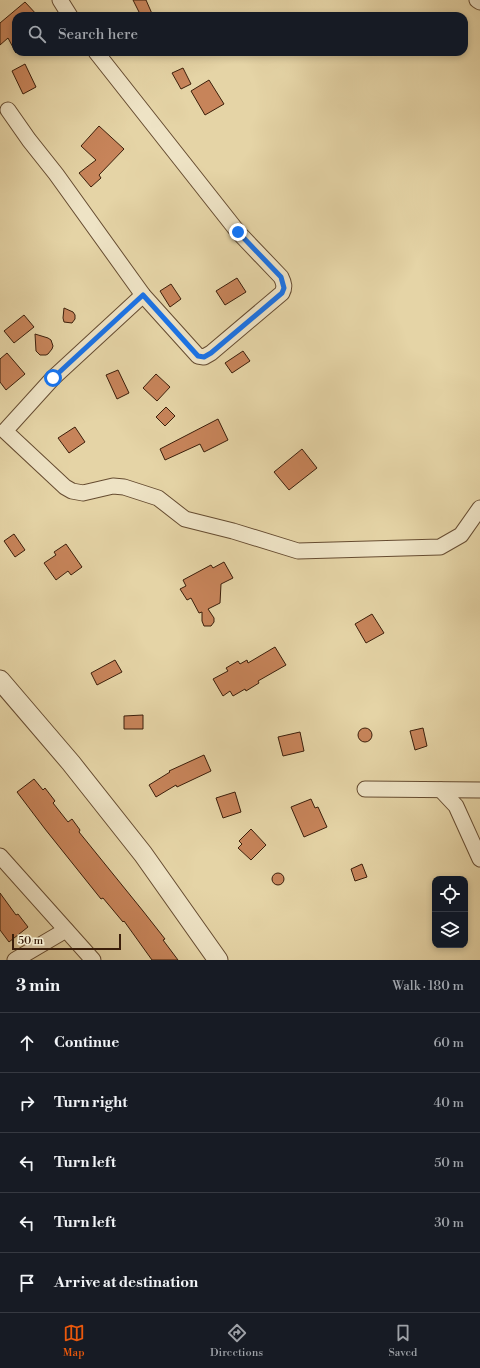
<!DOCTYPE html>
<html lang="en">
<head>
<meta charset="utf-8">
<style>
  body { margin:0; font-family:"Libre Bodoni",serif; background:#20242c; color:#f1f3f6 }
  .controls { position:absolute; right:12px; bottom:12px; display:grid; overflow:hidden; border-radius:8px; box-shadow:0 2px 6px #0003 }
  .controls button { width:36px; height:36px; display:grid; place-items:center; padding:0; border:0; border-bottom:1px solid #363941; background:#171b24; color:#f1f3f6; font:20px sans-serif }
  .scale { position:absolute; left:12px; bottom:10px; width:109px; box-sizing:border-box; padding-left:4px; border:2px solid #3b1e0a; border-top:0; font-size:11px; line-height:14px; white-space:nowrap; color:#3b1e0a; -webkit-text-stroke:3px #eee3c5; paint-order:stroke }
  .stop { position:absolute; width:12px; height:12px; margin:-9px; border:3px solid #1a73e8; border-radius:50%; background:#fff }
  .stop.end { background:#1a73e8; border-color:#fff; box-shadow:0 1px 4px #0008 }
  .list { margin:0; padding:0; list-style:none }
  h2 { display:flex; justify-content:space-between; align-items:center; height:52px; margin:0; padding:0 16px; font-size:17px }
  h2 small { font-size:13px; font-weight:400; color:#9ea1a6 }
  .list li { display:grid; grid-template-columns:26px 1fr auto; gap:12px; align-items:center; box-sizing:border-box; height:60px; padding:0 16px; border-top:1px solid #363941 }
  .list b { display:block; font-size:15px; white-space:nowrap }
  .list em { font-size:13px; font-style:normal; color:#9ea1a6 }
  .icon { flex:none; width:22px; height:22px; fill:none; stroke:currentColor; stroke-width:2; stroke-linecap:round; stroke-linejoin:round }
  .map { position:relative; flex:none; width:480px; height:960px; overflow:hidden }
  .search { position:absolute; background:#171b24; box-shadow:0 2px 6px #0003; left:12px; right:12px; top:12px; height:44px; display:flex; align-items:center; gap:10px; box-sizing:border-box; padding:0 14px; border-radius:12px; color:#9ea1a6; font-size:15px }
  .sheet { height:352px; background:#171b24 }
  nav { display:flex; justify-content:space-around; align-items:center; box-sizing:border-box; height:56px; border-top:1px solid #363941; background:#171b24; font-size:11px; color:#9ea1a6 }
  nav a { display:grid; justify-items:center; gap:2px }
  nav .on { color:#ea580c }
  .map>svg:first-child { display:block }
  .building { fill:#c7845a; stroke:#3b1e0a }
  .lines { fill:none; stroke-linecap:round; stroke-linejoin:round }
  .minor-casing { stroke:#664c31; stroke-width:17 }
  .tertiary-casing { stroke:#664c31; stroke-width:21 }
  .minor { stroke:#eee3c5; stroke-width:15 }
  .tertiary { stroke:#eee3c5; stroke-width:19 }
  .route { stroke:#1a73e8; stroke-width:5 }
</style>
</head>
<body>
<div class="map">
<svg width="480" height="960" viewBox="0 0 480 960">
  <rect width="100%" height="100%" fill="#e5d4a6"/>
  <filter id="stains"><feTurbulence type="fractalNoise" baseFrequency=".005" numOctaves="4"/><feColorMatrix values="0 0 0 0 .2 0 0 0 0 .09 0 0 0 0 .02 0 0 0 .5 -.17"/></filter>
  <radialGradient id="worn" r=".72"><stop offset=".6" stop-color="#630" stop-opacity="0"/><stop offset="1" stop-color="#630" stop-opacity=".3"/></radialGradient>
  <g class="building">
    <polygon points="133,0 146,0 153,16 141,16"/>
    <polygon points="25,2 38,16 16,16 16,53 8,38 0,45 0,23"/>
    <polygon points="25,64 36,87 23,94 12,71"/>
    <polygon points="183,68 191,84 181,89 172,73"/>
    <polygon points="209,80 224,104 205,115 191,91"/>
    <polygon points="99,126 124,149 99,175 101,178 91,187 79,173 96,160 81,146"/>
    <polygon points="237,278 246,292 225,305 216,291"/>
    <polygon points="171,284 181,299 170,307 160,291"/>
    <polygon points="64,308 73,312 75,315 75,319 72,323 64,322 63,318"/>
    <polygon points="24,315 34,327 14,343 4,331"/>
    <polygon points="35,334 48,338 51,340 53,346 52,349 48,354 46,355 40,355 36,351"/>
    <polygon points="243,351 250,361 232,373 225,363"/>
    <polygon points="7,353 25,374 6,390 0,382 0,359"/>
    <polygon points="118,370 129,393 117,399 106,375"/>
    <polygon points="156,374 170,387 157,401 143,388"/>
    <polygon points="166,407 175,416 165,426 156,417"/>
    <polygon points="218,419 228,440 204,452 200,444 165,460 160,449"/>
    <polygon points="75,427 85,442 69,453 58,438"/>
    <polygon points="302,449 317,468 289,490 274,472"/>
    <polygon points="14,534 25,550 15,557 4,541"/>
    <polygon points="66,544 82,567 71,575 68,571 56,580 44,563 56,555 54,552"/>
    <polygon points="224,562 233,578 221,584 220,603 208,609 214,618 214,622 211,626 204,626 202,621 202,612 199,613 191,598 187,600 180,589 186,586 183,580 211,565 213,568"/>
    <polygon points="372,614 384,633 366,643 355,624"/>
    <polygon points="275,647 286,665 258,681 259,683 246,691 245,689 233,696 230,691 223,696 213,679 228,671 226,668 238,661 240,664 247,660 248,663"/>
    <polygon points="115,660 122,672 97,685 91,673"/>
    <polygon points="143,715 143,729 124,729 124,716"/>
    <polygon points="423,728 427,746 415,750 410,731"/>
    <circle cx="365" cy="735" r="7"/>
    <polygon points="300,732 304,751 283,756 278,737"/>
    <polygon points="204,755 211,771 177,787 176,785 156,797 149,785 170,772 169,771"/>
    <polygon points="34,779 43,790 45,788 55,801 53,803 68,822 72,819 80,830 79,832 143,911 165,939 163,940 178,960 152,960 124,921 123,922 103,898 101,899 45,829 17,792"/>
    <polygon points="235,792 241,812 223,818 216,798"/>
    <polygon points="311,799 315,808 318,807 327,827 304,837 291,807"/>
    <polygon points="251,829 266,845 251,860 238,848 242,844 239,841"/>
    <polygon points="362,864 367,877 355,881 351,869"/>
    <circle cx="278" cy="879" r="6"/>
    <polygon points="0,893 16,915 18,914 28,927 9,942 0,930"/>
  </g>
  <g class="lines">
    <g class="minor-casing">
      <g id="minor">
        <polyline points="60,0 70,16"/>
        <polyline points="477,0 480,2"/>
        <path d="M 8,110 L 29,140 L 56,174 L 143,295 L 198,356 L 204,357 L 211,353 L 282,293 C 285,287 284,283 281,277 L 238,232 L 96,52"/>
        <polyline points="143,295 53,378 5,431 65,487 72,491 83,493 113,486 124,487 158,498 185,519 233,531 298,551 440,547 461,535 480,508"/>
        <polyline points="365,789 480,790"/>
        <polyline points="441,790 456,806 480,859"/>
        <polyline points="0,856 93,960"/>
        <polyline points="15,960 66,930"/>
      </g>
    </g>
    <g class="tertiary-casing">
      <polyline id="tertiary" points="0,680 71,763 143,854 218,960"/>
    </g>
    <use href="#minor" class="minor"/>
    <use href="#tertiary" class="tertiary"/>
  </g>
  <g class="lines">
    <polyline class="route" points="53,378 143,295 198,356 204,357 211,353 282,293 284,288 281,277 238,232"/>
  </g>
  <rect width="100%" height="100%" filter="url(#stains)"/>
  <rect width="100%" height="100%" fill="url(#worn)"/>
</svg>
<div class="controls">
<button><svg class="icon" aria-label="locate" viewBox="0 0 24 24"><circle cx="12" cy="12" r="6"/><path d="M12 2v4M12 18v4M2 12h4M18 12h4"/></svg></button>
<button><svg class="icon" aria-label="layers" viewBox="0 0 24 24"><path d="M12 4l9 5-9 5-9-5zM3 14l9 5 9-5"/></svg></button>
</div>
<div class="scale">50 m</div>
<div class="stop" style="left:53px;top:378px"></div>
<div class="stop end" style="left:238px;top:232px"></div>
<div class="search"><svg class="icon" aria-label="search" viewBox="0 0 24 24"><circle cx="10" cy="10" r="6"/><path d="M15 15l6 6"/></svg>Search here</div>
</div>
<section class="sheet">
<h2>3 min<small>Walk · 180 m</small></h2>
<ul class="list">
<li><svg class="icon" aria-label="ahead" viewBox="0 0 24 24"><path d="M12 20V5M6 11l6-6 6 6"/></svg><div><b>Continue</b></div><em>60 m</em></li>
<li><svg class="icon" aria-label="right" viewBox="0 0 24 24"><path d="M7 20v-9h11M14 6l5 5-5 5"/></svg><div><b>Turn right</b></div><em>40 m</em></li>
<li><svg class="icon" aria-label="left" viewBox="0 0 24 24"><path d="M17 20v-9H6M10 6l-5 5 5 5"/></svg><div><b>Turn left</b></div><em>50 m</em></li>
<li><svg class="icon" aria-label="left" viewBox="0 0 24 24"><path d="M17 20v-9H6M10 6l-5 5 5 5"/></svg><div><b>Turn left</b></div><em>30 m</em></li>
<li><svg class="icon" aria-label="arrive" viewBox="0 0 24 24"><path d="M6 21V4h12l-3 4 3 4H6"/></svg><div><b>Arrive at destination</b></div></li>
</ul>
</section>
<nav>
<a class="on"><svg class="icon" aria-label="map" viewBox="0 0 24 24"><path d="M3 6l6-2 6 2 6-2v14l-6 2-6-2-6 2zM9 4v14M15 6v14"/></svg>Map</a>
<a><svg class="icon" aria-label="directions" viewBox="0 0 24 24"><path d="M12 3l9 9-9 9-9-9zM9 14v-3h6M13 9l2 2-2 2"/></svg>Directions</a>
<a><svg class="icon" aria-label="saved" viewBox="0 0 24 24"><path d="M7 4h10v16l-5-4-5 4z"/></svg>Saved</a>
</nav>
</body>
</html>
